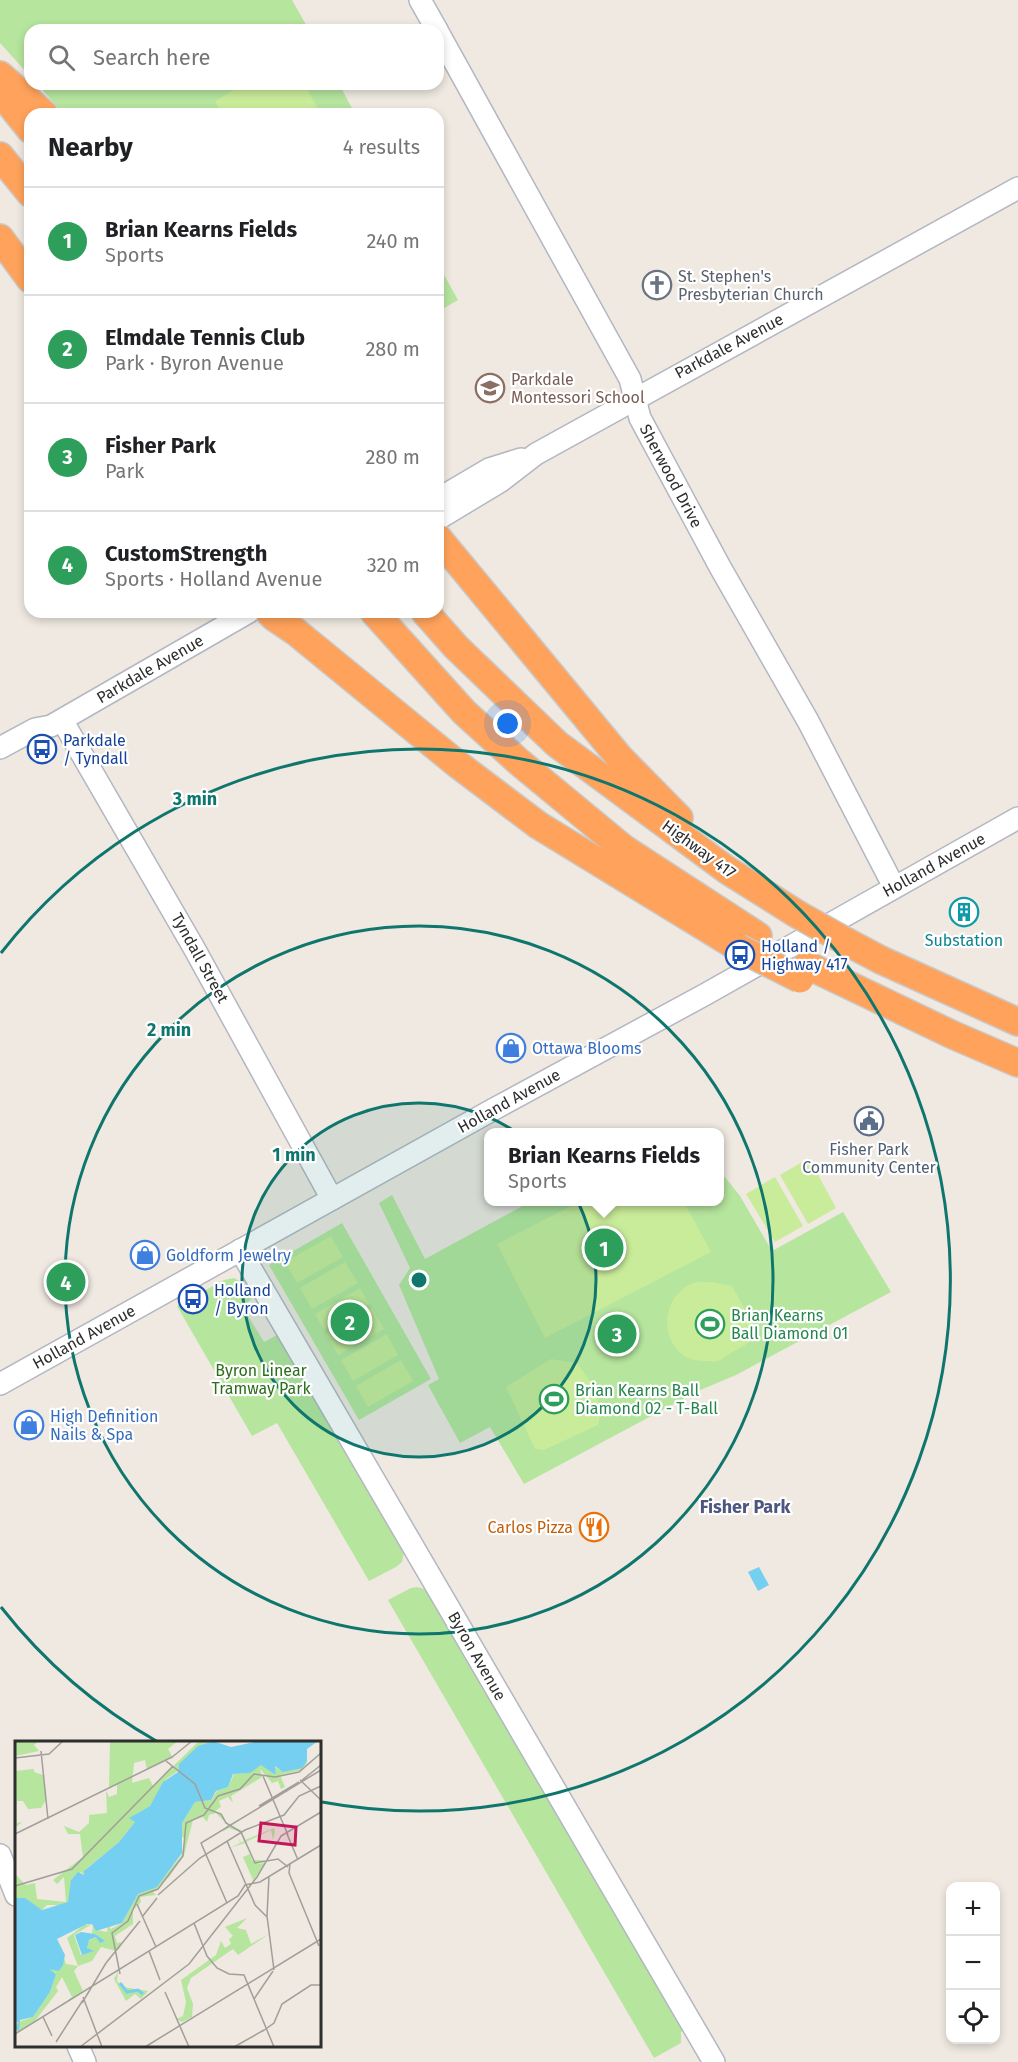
<!DOCTYPE html>
<html lang="en">
<head>
<meta charset="utf-8">
<style>
  body { margin:0; font-family:"Fira Sans",sans-serif; background:#f2f2f2; color:#202124 }
  .controls { position:absolute; right:18px; bottom:18px; display:grid; overflow:hidden; border-radius:12px; box-shadow:0 3px 9px #0003 }
  .controls button { width:54px; height:54px; display:grid; place-items:center; padding:0; border:0; border-bottom:2px solid #e0e0e0; background:#fff; color:#202124; font:30px sans-serif }
  .you { position:absolute; left:508px; top:724px; width:21px; height:21px; margin:-15px; border:4px solid #fff; border-radius:50%; background:#1a73e8; box-shadow:0 0 0 9px #1a73e833 }
  .badge { display:grid; place-items:center; width:39px; height:39px; border-radius:50%; background:#7c3aed; color:#fff; font-size:20px; font-weight:700 }
  .pin { position:absolute; translate:-50% -50%; border:3px solid #fff; box-shadow:0 2px 6px #0006 }
  .popup { position:absolute; left:484px; top:1128px; width:240px; height:78px; box-sizing:border-box; display:grid; place-content:center; border-radius:12px; background:#fff; filter:drop-shadow(0 2px 4px #0005); font-size:20px; white-space:nowrap; color:#757577 }
  .popup b { font-size:22px; color:#202124 }
  .popup::after { content:''; position:absolute; left:50%; top:100%; margin-left:-12px; border:12px solid transparent; border-top-color:#fff }
  .list { margin:0; padding:0; list-style:none }
  h2 { display:flex; justify-content:space-between; align-items:center; height:78px; margin:0; padding:0 24px; font-size:26px }
  h2 small { font-size:20px; font-weight:400; color:#757577 }
  .list li { display:grid; grid-template-columns:39px 1fr auto; gap:18px; align-items:center; box-sizing:border-box; height:108px; padding:0 24px; border-top:2px solid #e0e0e0 }
  .list b { display:block; font-size:22px; white-space:nowrap }
  .list p { margin:0; font-size:20px; white-space:nowrap; color:#757577 }
  .list em { font-size:20px; font-style:normal; color:#757577 }
  .icon { flex:none; width:33px; height:33px; fill:none; stroke:currentColor; stroke-width:2; stroke-linecap:round; stroke-linejoin:round }
  .map { position:relative; flex:none; width:1018px; height:2062px; overflow:hidden }
  .search { position:absolute; background:#fff; box-shadow:0 3px 9px #0003; left:24px; top:24px; width:420px; height:66px; display:flex; align-items:center; gap:15px; box-sizing:border-box; padding:0 21px; border-radius:18px; color:#757577; font-size:22px }
  .panel { position:absolute; background:#fff; box-shadow:0 3px 9px #0003; left:24px; top:108px; width:420px; height:510px; border-radius:18px }
  .map>svg:first-child { display:block }
  .green { fill:#b6e59e }
  .pitch { fill:#c9ec9a }
  .water { fill:#75cff0 }
  .lines { fill:none; stroke-linecap:round; stroke-linejoin:round }
  .secondary-casing { stroke:#b4b7c1; stroke-width:24 }
  .highway-casing { stroke:#c9c9c9; stroke-width:30 }
  .secondary { stroke:#fff; stroke-width:21 }
  .highway { stroke:#ffa35c; stroke-width:27 }
  .highway-bridge-casing { stroke:#c9c9c9; stroke-width:30; stroke-linecap:butt }
  .highway-bridge { stroke:#ffa35c; stroke-width:27 }
  .ring { fill:none; stroke:#0f766e; stroke-width:3 }
  .labels { text-anchor:middle; dominant-baseline:central; stroke-width:4.5; stroke-linejoin:round; paint-order:stroke }
  .worship-label { font-size:16px; fill:#5b616d; stroke:#fff; text-anchor:start }
  .street-label { font-size:16px; fill:#2e2e2e; stroke:#fff }
  .education-label { font-size:16px; fill:#785e54; stroke:#fff; text-anchor:start }
  .transit-label { font-size:16px; fill:#164399; stroke:#fff; text-anchor:start }
  .culture-label { font-size:16px; fill:#0d838f; stroke:#fff }
  .shop-label { font-size:16px; fill:#366cbe; stroke:#fff; text-anchor:start }
  .service-label { font-size:16px; fill:#4e5e75; stroke:#fff }
  .leisure-label { font-size:16px; fill:#27864d; stroke:#fff; text-anchor:start }
  .park-label { font-size:16px; fill:#2c6e1b; stroke:#fff }
  .food-label { font-size:16px; fill:#c56008; stroke:#fff; text-anchor:end }
  .neighbourhood-label { font-size:18px; font-weight:bold; fill:#4d5680; stroke:#fff }
  .inset-river { fill:none; stroke:#75cff0; stroke-width:3 }
  .inset-road { fill:none; stroke:#a29e99; stroke-width:1.5 }
  .view { fill:#c2185b; fill-opacity:0.15; stroke:#c2185b; stroke-width:3 }
  .inset-edge { fill:none; stroke:#2e2e2e; stroke-width:3 }
  .centre { fill:#0f766e; stroke:#fff; stroke-width:3 }
  .ring-label { font-size:18px; text-anchor:middle; font-weight:bold; fill:#0f766e; stroke:#fff; stroke-width:4.5; stroke-linejoin:round; paint-order:stroke }
</style>
</head>
<body>
<div class="map">
<svg width="1018" height="2062" viewBox="0 0 1018 2062">
  <rect width="100%" height="100%" fill="#efe9e1"/>
  <g class="green">
    <polygon points="0,0 292,0 309,30 30,30 30,76 0,43"/>
    <polygon points="37,84 339,84 355,114 64,114"/>
    <polygon points="438,264 458,300 441,310 438,304"/>
    <polygon points="720,1171 740,1196 772,1251 843,1212 891,1292 736,1375 698,1391 524,1484 490,1427 460,1443 428,1385 439,1379 399,1285 410,1268 379,1203 392,1195 425,1259 530,1202 720,1202"/>
    <polygon points="342,1223 431,1379 359,1420 269,1265"/>
    <polygon points="234,1278 241,1282 252,1299 242,1306 264,1342 277,1335 404,1552 402,1562 396,1567 369,1581 277,1423 252,1436 177,1306 224,1280"/>
    <polygon points="417,1587 425,1589 684,2030 681,2032 681,2043 654,2058 388,1600 411,1588"/>
  </g>
  <g class="pitch">
    <polygon points="245,84 304,84 321,114 222,114 215,101"/>
    <polygon points="809,1158 836,1208 808,1224 780,1175"/>
    <polygon points="775,1177 803,1226 775,1242 746,1194"/>
    <polygon points="579,1202 684,1202 711,1252 545,1338 497,1244"/>
    <polygon points="331,1236 343,1257 297,1283 285,1262"/>
    <polygon points="345,1262 358,1283 312,1309 300,1288"/>
    <path d="M 712,1282 L 732,1286 L 757,1331 C 754,1342 743,1346 734,1351 C 729,1354 723,1359 718,1361 C 714,1362 708,1361 704,1361 C 661,1361 654,1299 693,1283 C 699,1281 706,1282 712,1282 Z"/>
    <polygon points="360,1288 369,1304 324,1330 315,1314"/>
    <polygon points="372,1308 384,1329 338,1355 326,1334"/>
    <polygon points="387,1334 398,1355 353,1381 341,1360"/>
    <polygon points="551,1359 577,1363 594,1387 601,1411 598,1425 544,1450 535,1449 506,1387"/>
    <polygon points="401,1360 413,1381 368,1407 356,1386"/>
  </g>
  <polygon class="water" points="759,1567 769,1585 758,1591 748,1572"/>
  <g class="lines">
    <g class="secondary-casing">
      <g id="secondary">
        <polyline points="420,0 437,30"/>
        <polyline points="438,32 630,379 640,418 720,567 808,721 894,887"/>
        <polyline points="438,499 489,469 521,459"/>
        <polyline points="438,519 501,481 536,454 1018,188"/>
        <polyline points="62,720 194,948 332,1199"/>
        <polyline points="0,748 35,729 51,726 249,612"/>
        <polyline points="240,1250 714,2062"/>
        <polyline points="0,1384 494,1109 706,994 1018,818"/>
        <polyline points="0,1855 16,1895"/>
        <polyline points="78,2046 85,2062"/>
      </g>
    </g>
    <g class="highway-casing">
      <g id="highway">
        <polyline points="0,75 44,114"/>
        <polyline points="1,93 30,129"/>
        <polyline points="0,156 30,193"/>
        <polyline points="0,238 30,279"/>
        <polyline points="438,538 620,758 679,818"/>
        <polyline points="269,612 274,617 296,632 456,763 538,825 739,948"/>
        <polyline points="374,612 464,712 519,762 623,848 758,936"/>
        <polyline points="425,612 456,647 557,744 727,870 797,914"/>
        <polyline points="847,942 881,960 1018,1022"/>
        <polyline points="807,965 953,1035 1018,1063"/>
      </g>
    </g>
    <use href="#secondary" class="secondary"/>
    <use href="#highway" class="highway"/>
    <g class="highway-bridge-casing">
      <g id="highway-bridge">
        <polyline points="797,914 847,942"/>
        <polyline points="739,948 800,979"/>
      </g>
    </g>
    <use href="#highway-bridge" class="highway-bridge"/>
  </g>
  <circle cx="419" cy="1280" r="177" fill="#0f766e" fill-opacity=".12"/>
  <g class="ring">
    <circle cx="419" cy="1280" r="177"/>
    <circle cx="419" cy="1280" r="354"/>
    <path d="M158 1742A531 531 0 0 1 1 1607M1 953A531 531 0 1 1 322 1802"/>
  </g>
  <defs>
    <g id="church-ring" transform="scale(1.5)"><circle r="9.5" fill="#fff" stroke="#6b7280" stroke-width="1.5"/><path d="M-1.2-6h2.4v3.5h3.3v2.4h-3.3V6h-2.4V-.1h-3.3v-2.4h3.3Z" fill="#6b7280"/></g>
    <g id="school-ring" transform="scale(1.5)"><circle r="9.5" fill="#fff" stroke="#8d6e63" stroke-width="1.5"/><path d="M0-5L7-2L0 1L-7-2ZM-4 1L0 2.5L4 1V4Q0 6-4 4Z" fill="#8d6e63"/></g>
    <g id="bus-ring" transform="scale(1.5)"><circle r="9.5" fill="#fff" stroke="#1a4fb4" stroke-width="1.5"/><path d="M-5-6H5V4H4V6H2V4H-2V6H-4V4H-5ZM-3.5-4V0h7V-4ZM-3.5 1.2v1.5H-2V1.2ZM2 1.2v1.5H3.5V1.2Z" fill="#1a4fb4"/></g>
    <g id="building-ring" transform="scale(1.5)"><circle r="9.5" fill="#fff" stroke="#0f9aa8" stroke-width="1.5"/><path d="M-4-6H4V6H1V3H-1V6H-4ZM-2.5-4.3h1.7v1.8h-1.7ZM.8-4.3h1.7v1.8H.8ZM-2.5-1h1.7V.8h-1.7ZM.8-1h1.7V.8H.8Z" fill="#0f9aa8"/></g>
    <g id="shop-ring" transform="scale(1.5)"><circle r="9.5" fill="#fff" stroke="#3f7fe0" stroke-width="1.5"/><path d="M-5-2.5h2.3a2.7 3.5 0 0 1 5.4 0H5L5.5 6h-11ZM-1.5-2.5h3a1.5 2.3 0 0 0-3 0Z" fill="#3f7fe0"/></g>
    <g id="civic-ring" transform="scale(1.5)"><circle r="9.5" fill="#fff" stroke="#5c6f8a" stroke-width="1.5"/><path d="M-.6-6.5H3V-4.5H.6V-3L4-1V1h2V6H-6V1h2V-1L-.6-3ZM-1.2 2.5V6h2.4V2.5Z" fill="#5c6f8a"/></g>
    <g id="stadium-ring" transform="scale(1.5)"><circle r="9.5" fill="#fff" stroke="#2e9e5b" stroke-width="1.5"/><path d="M0-5a6.5 5 0 1 0 0 10a6.5 5 0 1 0 0-10ZM-3.5-1.8h7v3.6h-7Z" fill="#2e9e5b"/></g>
    <g id="restaurant-ring" transform="scale(1.5)"><circle r="9.5" fill="#fff" stroke="#e8710a" stroke-width="1.5"/><path d="M-5-6h1v4h1v-4h1v4h1v-4h1v5L-1.5 .5V6h-2V.5L-5-1ZM5-6V6H3V1.5H1.5Q1.5-4 5-6Z" fill="#e8710a"/></g>
  </defs>
  <g fill-rule="evenodd">
    <use href="#church-ring" x="657" y="285"/>
    <use href="#school-ring" x="490" y="388"/>
    <use href="#bus-ring" x="42" y="749"/>
    <use href="#building-ring" x="964" y="912"/>
    <use href="#bus-ring" x="740" y="955"/>
    <use href="#shop-ring" x="511" y="1048"/>
    <use href="#civic-ring" x="869" y="1121"/>
    <use href="#shop-ring" x="145" y="1255"/>
    <use href="#bus-ring" x="193" y="1299"/>
    <use href="#stadium-ring" x="710" y="1324"/>
    <use href="#stadium-ring" x="554" y="1399"/>
    <use href="#shop-ring" x="29" y="1425"/>
    <use href="#restaurant-ring" x="594" y="1527"/>
  </g>
  <g class="labels">
    <g class="worship-label">
      <text x="678" y="276">St. Stephen's<tspan x="678" dy="18">Presbyterian Church</tspan></text>
    </g>
    <g class="street-label">
      <text transform="translate(729 346) rotate(-28)">Parkdale Avenue</text>
      <text transform="translate(671 476) rotate(62)">Sherwood Drive</text>
      <text transform="translate(150 669) rotate(-30)">Parkdale Avenue</text>
      <text transform="translate(699 849) rotate(36)">Highway 417</text>
      <text transform="translate(934 865) rotate(-29)">Holland Avenue</text>
      <text transform="translate(200 958) rotate(61)">Tyndall Street</text>
      <text transform="translate(509 1101) rotate(-29)">Holland Avenue</text>
      <text transform="translate(84 1337) rotate(-29)">Holland Avenue</text>
      <text transform="translate(477 1656) rotate(60)">Byron Avenue</text>
    </g>
    <g class="education-label">
      <text x="511" y="379">Parkdale<tspan x="511" dy="18">Montessori School</tspan></text>
    </g>
    <g class="transit-label">
      <text x="63" y="740">Parkdale<tspan x="63" dy="18">/ Tyndall</tspan></text>
      <text x="761" y="946">Holland /<tspan x="761" dy="18">Highway 417</tspan></text>
      <text x="214" y="1290">Holland<tspan x="214" dy="18">/ Byron</tspan></text>
    </g>
    <g class="culture-label">
      <text x="964" y="940">Substation</text>
    </g>
    <g class="shop-label">
      <text x="532" y="1048">Ottawa Blooms</text>
      <text x="166" y="1255">Goldform Jewelry</text>
      <text x="50" y="1416">High Definition<tspan x="50" dy="18">Nails &amp; Spa</tspan></text>
    </g>
    <g class="service-label">
      <text x="869" y="1149">Fisher Park<tspan x="869" dy="18">Community Center</tspan></text>
    </g>
    <g class="leisure-label">
      <text x="731" y="1315">Brian Kearns<tspan x="731" dy="18">Ball Diamond 01</tspan></text>
      <text x="575" y="1390">Brian Kearns Ball<tspan x="575" dy="18">Diamond 02 - T-Ball</tspan></text>
    </g>
    <g class="park-label">
      <text x="261" y="1370">Byron Linear<tspan x="261" dy="18">Tramway Park</tspan></text>
    </g>
    <g class="food-label">
      <text x="573" y="1527">Carlos Pizza</text>
    </g>
    <g class="neighbourhood-label">
      <text x="745" y="1507">Fisher Park</text>
    </g>
  </g>
  <g transform="translate(15 1741)">
    <rect width="306" height="306" fill="#efe9e1"/>
    <path d="M 0,0 L 24,0 L 19,4 L 24,10 L 0,15 ZM 95,0 L 163,0 L 153,8 L 157,15 L 132,29 L 130,19 L 119,22 L 117,42 L 134,37 L 138,45 L 183,1 L 198,0 L 188,3 L 164,23 L 163,30 L 151,38 L 135,65 L 116,76 L 120,81 L 104,101 L 71,128 L 70,135 L 66,131 L 56,139 L 58,151 L 53,164 L 32,164 L 27,169 L 0,157 L 0,133 L 11,144 L 20,142 L 22,158 L 51,161 L 49,136 L 42,143 L 38,139 L 68,116 L 65,93 L 53,93 L 49,85 L 64,91 L 74,82 L 74,74 L 92,72 L 91,49 L 94,56 L 102,53 L 102,44 L 94,47 ZM 293,21 L 287,29 L 265,34 L 270,46 L 266,48 L 263,40 L 257,42 L 245,28 L 247,36 L 216,55 L 218,62 L 213,56 L 204,60 L 206,66 L 200,70 L 207,73 L 214,85 L 214,84 L 225,77 L 215,84 L 226,89 L 230,99 L 259,87 L 260,91 L 258,99 L 256,89 L 231,101 L 237,119 L 251,119 L 242,123 L 250,122 L 233,147 L 238,139 L 228,116 L 235,113 L 230,102 L 215,107 L 225,102 L 224,97 L 226,102 L 229,100 L 225,91 L 214,87 L 207,91 L 213,84 L 201,72 L 194,74 L 192,81 L 188,76 L 178,79 L 169,114 L 154,136 L 138,151 L 141,154 L 125,156 L 126,161 L 118,169 L 118,183 L 100,195 L 102,202 L 106,201 L 105,207 L 101,210 L 86,206 L 77,220 L 63,225 L 52,197 L 69,184 L 77,183 L 59,194 L 66,214 L 78,210 L 73,209 L 71,201 L 81,196 L 85,199 L 81,193 L 77,193 L 78,184 L 82,189 L 92,191 L 93,184 L 96,188 L 107,182 L 123,153 L 142,145 L 166,115 L 170,98 L 165,94 L 167,82 L 180,61 L 196,59 L 202,50 L 213,46 L 219,33 L 234,32 L 247,22 L 261,34 L 260,26 L 269,31 ZM 19,28 L 19,31 L 28,34 L 31,59 L 26,67 L 13,68 L 8,60 L 2,60 L 2,82 L 7,81 L 0,87 L 0,30 ZM 232,177 L 222,187 L 231,189 L 236,203 L 254,193 L 223,214 L 218,208 L 176,237 L 172,247 L 178,263 L 177,276 L 167,281 L 161,278 L 168,275 L 171,261 L 166,239 L 201,214 L 206,200 L 210,207 L 216,203 L 214,198 L 218,195 L 210,186 ZM 49,217 L 51,223 L 63,225 L 59,230 L 68,250 L 46,265 L 57,256 L 47,236 L 41,246 L 43,250 L 20,280 L 0,292 L 0,282 L 18,276 L 35,251 L 41,232 L 30,229 L 37,225 L 44,230 ZM 103,230 L 102,240 L 108,246 L 133,250 L 126,258 L 120,253 L 111,260 L 99,238 Z" fill="#b6e59e"/>
    <path d="M 198,0 L 216,6 L 244,0 L 303,0 L 292,8 L 292,20 L 287,27 L 268,31 L 260,25 L 261,34 L 246,24 L 235,32 L 218,33 L 213,46 L 201,50 L 196,59 L 180,61 L 167,82 L 167,112 L 142,146 L 123,153 L 107,182 L 81,190 L 77,183 L 72,183 L 42,198 L 50,214 L 48,224 L 44,230 L 34,228 L 41,233 L 35,251 L 18,276 L 5,279 L 4,290 L 0,287 L 4,281 L 0,282 L 0,157 L 10,157 L 27,169 L 53,161 L 56,139 L 63,131 L 69,134 L 69,130 L 104,101 L 120,81 L 114,77 L 135,65 L 148,41 L 163,31 L 164,23 L 183,5 ZM 66,191 L 80,193 L 90,200 L 85,202 L 81,196 L 74,199 L 72,207 L 79,210 L 67,214 L 60,194 Z" fill="#75cff0"/>
    <path class="inset-river" d="M 105,242 L 112,251 L 123,249 L 128,253"/>
    <path class="inset-road" d="M 26,10 L 33,78M 0,17 L 34,13 L 48,0M 156,17 L 177,0M 151,20 L 180,43 L 190,67 L 206,73 L 211,82 L 226,91 L 240,122 L 263,118 L 273,126M 248,35 L 273,94M 285,39 L 306,59M 286,40 L 306,24M 244,65 L 284,41M 0,93 L 157,16M 272,93 L 283,119M 212,100 L 240,164 L 252,176M 275,123 L 274,132 L 304,205M 254,135 L 252,175 L 259,229M 0,145 L 57,128 L 158,25M 143,154 L 185,117 L 230,89 L 269,74 L 284,55 L 306,45M 212,162 L 186,102 L 306,29M 122,163 L 141,206M 127,176 L 142,157M 179,182 L 192,215 L 202,227 L 214,233 L 229,234 L 259,306M 134,210 L 145,239M 105,233 L 97,192 L 113,180 L 124,155 L 143,148 L 168,115 L 171,82 L 189,74 L 203,55 L 225,48 L 239,33 L 260,36 L 284,31 L 306,12M 150,251 L 174,306M 68,256 L 87,306M 239,258 L 258,230M 67,262 L 91,222 L 125,180M 28,276 L 37,295M 248,290 L 259,282 L 267,263 L 296,244 L 306,244M 0,293 L 223,155 L 230,144 L 245,141 L 306,104M 41,301 L 68,259M 65,306 L 174,223 L 242,136 L 266,95 L 306,71M 130,306 L 306,198M 219,306 L 249,289"/>
    <path class="view" d="M 246,82 L 281,86 L 280,104 L 244,100 Z"/>
    <rect width="306" height="306" class="inset-edge"/>
  </g>
  <circle cx="419" cy="1280" r="9" class="centre"/>
  <g class="ring-label">
    <text x="195" y="805">3 min</text>
    <text x="169" y="1036">2 min</text>
    <text x="294" y="1161">1 min</text>
  </g>
</svg>
<div class="controls">
<button>+</button>
<button>−</button>
<button><svg class="icon" aria-label="locate" viewBox="0 0 24 24"><circle cx="12" cy="12" r="6"/><path d="M12 2v4M12 18v4M2 12h4M18 12h4"/></svg></button>
</div>
<div class="you"></div>
<div class="pin badge" style="left:604px;top:1248px;background:#2e9e5b">1</div>
<div class="popup"><b>Brian Kearns Fields</b>Sports</div>
<div class="pin badge" style="left:350px;top:1322px;background:#2e9e5b">2</div>
<div class="pin badge" style="left:617px;top:1334px;background:#2e9e5b">3</div>
<div class="pin badge" style="left:66px;top:1282px;background:#2e9e5b">4</div>
<div class="search"><svg class="icon" aria-label="search" viewBox="0 0 24 24"><circle cx="10" cy="10" r="6"/><path d="M15 15l6 6"/></svg>Search here</div>
<section class="panel">
<h2>Nearby<small>4 results</small></h2>
<ul class="list">
<li><span class="badge" style="background:#2e9e5b">1</span><div><b>Brian Kearns Fields</b><p>Sports</p></div><em>240 m</em></li>
<li><span class="badge" style="background:#2e9e5b">2</span><div><b>Elmdale Tennis Club</b><p>Park · Byron Avenue</p></div><em>280 m</em></li>
<li><span class="badge" style="background:#2e9e5b">3</span><div><b>Fisher Park</b><p>Park</p></div><em>280 m</em></li>
<li><span class="badge" style="background:#2e9e5b">4</span><div><b>CustomStrength</b><p>Sports · Holland Avenue</p></div><em>320 m</em></li>
</ul>
</section>
</div>
</body>
</html>
